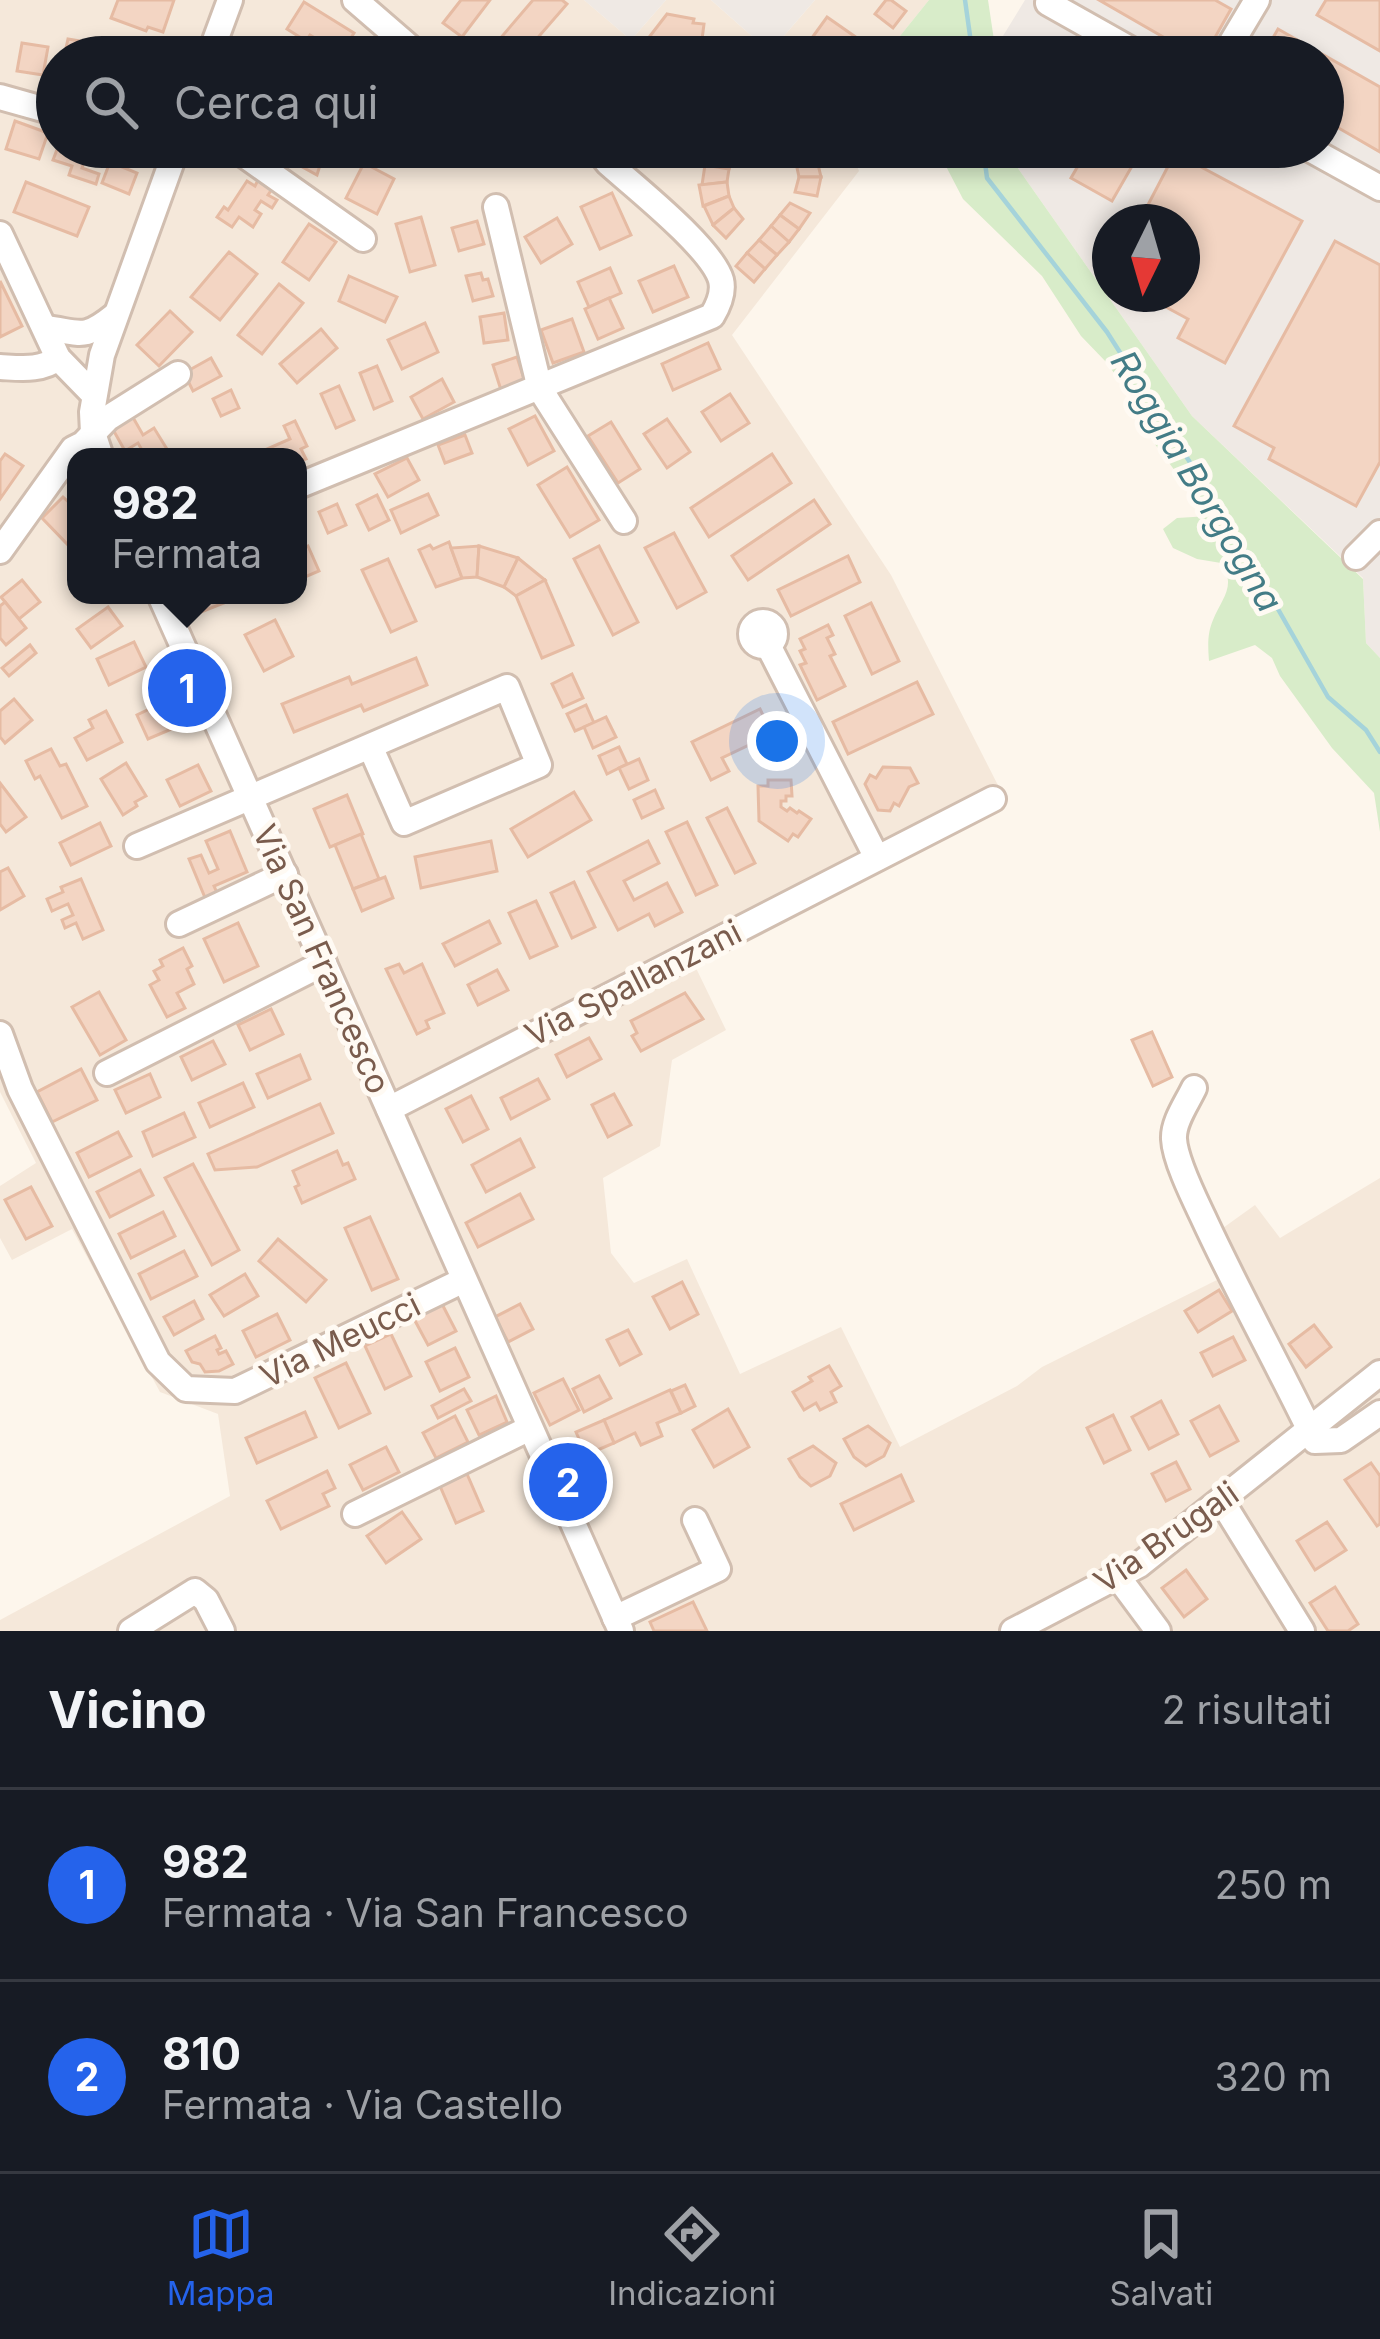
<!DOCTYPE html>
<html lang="it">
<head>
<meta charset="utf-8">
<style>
  body { margin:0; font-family:Inter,sans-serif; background:#20242c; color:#f1f3f6 }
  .compass { position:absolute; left:1092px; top:204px; width:108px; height:108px; border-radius:50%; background:#171b24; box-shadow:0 6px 18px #0003; rotate:185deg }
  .you { position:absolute; left:777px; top:741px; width:42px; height:42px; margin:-30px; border:9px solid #fff; border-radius:50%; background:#1a73e8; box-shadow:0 0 0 18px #1a73e833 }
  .badge { display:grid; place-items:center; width:78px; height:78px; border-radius:50%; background:#2563eb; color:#fff; font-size:39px; font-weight:700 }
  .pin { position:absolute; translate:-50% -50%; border:6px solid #fff; box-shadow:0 3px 12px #0006 }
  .popup { position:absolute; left:67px; top:448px; width:240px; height:156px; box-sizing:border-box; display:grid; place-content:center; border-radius:24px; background:#171b24; filter:drop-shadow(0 3px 9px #0005); font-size:39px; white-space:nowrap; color:#9ea1a6 }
  .popup b { font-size:45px; color:#f1f3f6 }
  .popup::after { content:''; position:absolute; left:50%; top:100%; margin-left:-24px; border:24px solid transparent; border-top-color:#171b24 }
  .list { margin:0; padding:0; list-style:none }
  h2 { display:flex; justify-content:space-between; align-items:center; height:156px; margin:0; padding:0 48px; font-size:51px }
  h2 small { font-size:39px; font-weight:400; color:#9ea1a6 }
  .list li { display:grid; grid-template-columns:78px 1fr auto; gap:36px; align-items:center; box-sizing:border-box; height:192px; padding:0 48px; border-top:3px solid #363941 }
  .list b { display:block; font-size:45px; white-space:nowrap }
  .list p { margin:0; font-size:39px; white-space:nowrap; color:#9ea1a6 }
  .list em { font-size:39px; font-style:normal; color:#9ea1a6 }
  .icon { flex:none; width:66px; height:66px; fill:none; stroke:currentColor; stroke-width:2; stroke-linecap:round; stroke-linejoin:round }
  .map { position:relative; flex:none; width:1380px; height:1631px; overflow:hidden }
  .search { position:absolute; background:#171b24; box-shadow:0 6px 18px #0003; left:36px; right:36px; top:36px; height:132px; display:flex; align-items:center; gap:30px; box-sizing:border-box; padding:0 42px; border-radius:66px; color:#9ea1a6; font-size:45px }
  .sheet { height:540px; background:#171b24 }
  nav { display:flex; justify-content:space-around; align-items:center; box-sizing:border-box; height:168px; border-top:3px solid #363941; background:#171b24; font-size:33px; color:#9ea1a6 }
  nav a { display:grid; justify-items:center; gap:6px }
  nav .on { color:#2563eb }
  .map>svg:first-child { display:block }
  .residential { fill:#f5e8da; fill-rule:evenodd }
  .industrial { fill:#efe9e4; fill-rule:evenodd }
  .green { fill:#d8ecc9 }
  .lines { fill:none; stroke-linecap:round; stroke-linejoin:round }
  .stream { stroke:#a5d3da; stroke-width:4.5 }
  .building { fill:#f3d5c3; stroke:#e6bba3; stroke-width:3 }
  .minor-casing { stroke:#d1beb0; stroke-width:30 }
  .minor { stroke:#fff; stroke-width:24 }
  .labels { text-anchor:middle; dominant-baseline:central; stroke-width:10; stroke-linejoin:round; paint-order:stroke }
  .street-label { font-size:33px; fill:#7a5c4d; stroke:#fffaf3 }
  .water-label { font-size:36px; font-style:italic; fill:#437c86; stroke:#fffaf3 }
</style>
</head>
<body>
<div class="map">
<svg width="1380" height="1631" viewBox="0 0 1380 1631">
  <rect width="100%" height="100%" fill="#fdf6ec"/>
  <path class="residential" d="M 0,0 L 584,0 L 631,40 L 666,0 L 711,0 L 770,52 L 815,0 L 929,0 L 883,57 L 57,57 L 57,147 L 849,147 L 859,171 L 732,335 L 891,575 L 1007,803 L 695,966 L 726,1030 L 672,1060 L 660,1146 L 603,1178 L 611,1253 L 634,1283 L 687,1259 L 740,1374 L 841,1327 L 900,1447 L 1017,1386 L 1042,1367 L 1227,1275 L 1209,1238 L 1255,1205 L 1280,1238 L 1380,1178 L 1380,1631 L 0,1631 L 0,1620 L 230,1496 L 218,1414 L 160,1392 L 72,1229 L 12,1260 L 0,1238 L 0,1186 L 36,1163 L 0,1092 ZM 76,457 L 298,457 L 298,595 L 76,595 Z"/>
  <g class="industrial">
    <polygon points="584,0 666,0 631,40"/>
    <polygon points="711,0 815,0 770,52"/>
    <path d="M 1025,0 L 1380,0 L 1380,658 L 1366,643 L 1363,578 L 1192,416 L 1003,147 L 1323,147 L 1323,57 L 990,57 ZM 1110,222 L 1182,222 L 1182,294 L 1110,294 Z"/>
  </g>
  <g class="green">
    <polygon points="929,0 988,0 995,47 990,57 883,57"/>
    <path d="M 936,147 L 1003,147 L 1192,416 L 1363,579 L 1366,643 L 1380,658 L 1380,832 L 1374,793 L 1332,748 L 1280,676 L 1272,658 L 1255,645 L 1209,661 C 1208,646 1207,634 1213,620 C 1222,598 1237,586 1221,563 L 1197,559 L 1173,548 L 1163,529 L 1177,518 L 1209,516 L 1148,435 L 1126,390 L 1107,363 L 1081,336 L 1042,276 L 963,199 Z"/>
  </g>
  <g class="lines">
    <g class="stream">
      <polyline points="965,0 973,57"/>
      <polyline points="983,147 987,178 1107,332 1233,530 1328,697 1366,730 1380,752"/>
    </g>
  </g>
  <g class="building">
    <polygon points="118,0 174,0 163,32 148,27 146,31 111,18"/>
    <polygon points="461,0 490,0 462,37 443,23"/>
    <polygon points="533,0 562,0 567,4 521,57 517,57 498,41"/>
    <polygon points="886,0 891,0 906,11 893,28 875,14"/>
    <polygon points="1099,0 1215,0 1231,9 1204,57 1198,57"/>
    <polygon points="1326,0 1380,0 1380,51 1317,15"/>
    <polygon points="304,2 354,33 341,54 310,35 306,41 287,29"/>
    <polygon points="667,14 694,19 693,23 704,24 701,47 678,44 672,53 650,36"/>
    <polygon points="827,17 867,45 859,57 830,57 809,42"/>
    <polygon points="1278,29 1380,87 1380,152 1323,119 1323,57 1262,57"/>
    <polygon points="68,39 92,43 89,57 64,57"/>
    <polygon points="22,43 48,47 43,75 17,71"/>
    <polygon points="15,121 48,133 39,159 6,149"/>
    <polygon points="58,147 89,147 82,168 99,174 96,184 69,175 72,166 53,160"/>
    <polygon points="266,147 322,147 324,152 317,175"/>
    <polygon points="710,147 735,155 729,169 705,165"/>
    <polygon points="1089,147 1143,147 1112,201 1071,178"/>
    <polygon points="1175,153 1302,221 1225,363 1178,338 1188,319 1144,295 1182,294 1182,222 1139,222"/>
    <polygon points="816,156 821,177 799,177 796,163"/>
    <polygon points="110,162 137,173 129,194 102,183"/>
    <polygon points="364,163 394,179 377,214 346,198"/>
    <polygon points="705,165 729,169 727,182 702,185"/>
    <polygon points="799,177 821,177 817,196 795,192"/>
    <polygon points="258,180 272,189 268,195 277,200 272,208 261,201 255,210 261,214 253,227 239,217 232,227 217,217 224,207 228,210 247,181 255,186"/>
    <polygon points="26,182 89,207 77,236 14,212"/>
    <polygon points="727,182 729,196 703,206 699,185"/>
    <polygon points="612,193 631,235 600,249 581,207"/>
    <polygon points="729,196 734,208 713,225 704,206"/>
    <polygon points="790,203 810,213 799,229 780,215"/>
    <polygon points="734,208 743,219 726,238 713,225"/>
    <polygon points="780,215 799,229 789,242 771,226"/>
    <polygon points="421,217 435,265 410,272 396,224"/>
    <polygon points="557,218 572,244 541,263 525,237"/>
    <polygon points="477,221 484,244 459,251 452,228"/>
    <polygon points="309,224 336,242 309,280 283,262"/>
    <polygon points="771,226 789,242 777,255 759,240"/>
    <polygon points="759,240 777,255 765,269 747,253"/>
    <polygon points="1335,241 1380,265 1380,462 1356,506 1269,459 1274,448 1234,426"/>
    <polygon points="229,252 257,274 220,320 191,297"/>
    <polygon points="747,253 765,269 754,282 736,266"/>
    <polygon points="674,266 688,297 653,312 639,281"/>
    <polygon points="610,268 621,293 589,307 578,282"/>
    <polygon points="481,273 483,280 488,279 493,296 473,301 466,276"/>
    <polygon points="349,276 397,297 385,322 339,301"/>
    <polygon points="0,281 22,326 0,337"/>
    <polygon points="279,284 303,303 262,354 238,335"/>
    <polygon points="609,298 623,328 598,339 585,309"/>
    <polygon points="170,311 192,332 159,366 137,345"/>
    <polygon points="504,313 508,340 484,343 480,317"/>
    <polygon points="572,319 584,352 553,363 541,330"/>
    <polygon points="425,323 438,352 402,369 388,340"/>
    <polygon points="321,329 337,348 297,383 280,364"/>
    <polygon points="708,343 720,369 673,390 662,364"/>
    <polygon points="517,357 525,382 501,390 493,365"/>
    <polygon points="211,358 221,376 193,391 184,373"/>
    <polygon points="377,366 392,401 374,409 360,373"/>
    <polygon points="442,379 454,402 423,419 411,397"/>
    <polygon points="339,386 354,420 336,428 321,394"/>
    <polygon points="231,390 239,408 221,416 213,399"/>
    <polygon points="730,394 749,423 721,441 702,412"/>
    <polygon points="131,414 143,435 154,428 170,454 165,457 146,457 138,443 125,451 111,426"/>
    <polygon points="535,416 554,451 528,465 509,429"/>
    <polygon points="667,419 690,452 667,468 644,434"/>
    <polygon points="295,421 307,446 301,449 306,459 298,462 298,457 271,457 267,449 290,439 284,426"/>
    <polygon points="611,422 640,469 618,483 588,436"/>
    <polygon points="465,435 472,453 445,463 438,445"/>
    <polygon points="5,454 23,466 0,499 0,461"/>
    <polygon points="772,454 791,483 709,537 691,508"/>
    <polygon points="407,458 419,480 388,497 375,474"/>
    <polygon points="567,467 599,520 570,537 538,485"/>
    <polygon points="428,494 438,515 401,533 391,510"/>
    <polygon points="377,495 389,520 369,530 357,505"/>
    <polygon points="63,497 76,509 76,541 70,547 42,518"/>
    <polygon points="814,500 830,524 748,580 732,556"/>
    <polygon points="337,504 346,525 328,533 319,512"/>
    <polygon points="674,533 706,592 677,608 645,548"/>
    <polygon points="449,542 462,578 436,587 419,550 430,545 433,549"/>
    <polygon points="308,546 319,571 298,580 298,551"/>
    <polygon points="479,546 477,577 462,578 451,548"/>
    <polygon points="479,546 518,558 504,587 477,577"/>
    <polygon points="599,546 638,622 613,635 574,559"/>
    <polygon points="848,556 860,582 791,616 778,590"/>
    <polygon points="518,558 545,580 516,596 504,587"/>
    <polygon points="388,559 416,621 391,632 362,570"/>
    <polygon points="22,580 40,602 19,619 1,597"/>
    <polygon points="545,580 573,645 542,658 516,596"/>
    <polygon points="190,595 226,595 229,601 201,612 198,603 194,604"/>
    <polygon points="5,602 26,628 6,645 0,638 0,606"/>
    <polygon points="871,603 899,661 872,674 845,616"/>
    <polygon points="108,607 122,626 91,648 77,629"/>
    <polygon points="275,620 293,656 264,671 245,635"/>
    <polygon points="828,625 833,635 827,638 835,654 830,656 845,686 817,700 800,665 806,663 800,651 805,649 800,639"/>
    <polygon points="134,642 146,667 109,685 97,659"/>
    <polygon points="30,645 36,653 9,676 2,668"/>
    <polygon points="416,658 427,685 364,711 361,705 294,732 282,704 349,677 352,684"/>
    <polygon points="572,674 583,698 563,707 552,684"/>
    <polygon points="917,682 933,714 848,754 833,722"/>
    <polygon points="14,699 32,720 5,743 0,737 0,711"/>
    <polygon points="162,703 174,728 148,739 137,715"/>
    <polygon points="586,705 594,723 575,731 567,714"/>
    <polygon points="760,709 772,734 722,758 729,771 711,780 692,742"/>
    <polygon points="106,711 122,742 87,760 75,738 93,728 89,720"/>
    <polygon points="606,717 616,737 593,748 584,727"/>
    <polygon points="619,747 627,764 607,774 599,756"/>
    <polygon points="51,749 60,766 66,764 87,806 62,818 40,776 35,779 26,761"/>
    <polygon points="639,759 648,780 629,789 619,768"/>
    <polygon points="126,763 146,796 135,802 137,806 123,815 101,779"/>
    <polygon points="198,765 211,791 180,806 167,780"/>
    <polygon points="883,767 910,768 918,783 909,787 899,806 894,803 890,811 878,810 865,784 870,775 876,778"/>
    <polygon points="768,780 791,780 792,796 786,796 786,801 781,801 781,807 787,811 790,808 797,813 799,811 811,819 798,837 793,834 788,841 759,821 758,786 768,786"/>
    <polygon points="0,783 26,817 6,832 0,824"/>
    <polygon points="655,790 663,808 642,818 634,800"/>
    <polygon points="574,792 591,820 528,857 511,829"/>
    <polygon points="347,795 363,834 330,847 314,809"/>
    <polygon points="727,808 755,863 735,873 707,818"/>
    <polygon points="687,822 717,885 696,895 666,832"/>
    <polygon points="100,823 111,846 71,865 60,843"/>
    <polygon points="230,831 247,872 214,886 218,895 206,900 189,859 201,855 209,873 218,869 206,841"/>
    <polygon points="361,834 379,879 353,889 335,845"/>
    <polygon points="491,841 497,871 421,888 415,857"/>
    <polygon points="648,841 659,863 624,881 634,900 667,883 682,912 655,926 649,914 618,930 588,872"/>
    <polygon points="8,868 24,896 0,910 0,872"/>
    <polygon points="385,877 393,898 362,911 353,889"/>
    <polygon points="81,879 103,930 83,939 76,923 65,928 62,920 73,915 68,904 52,911 47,899 63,892 61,887"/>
    <polygon points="574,882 595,927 572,938 551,893"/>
    <polygon points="536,901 557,946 530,958 509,913"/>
    <polygon points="489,921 500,943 455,966 443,944"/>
    <polygon points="238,923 258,966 224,982 204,939"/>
    <polygon points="183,948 192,966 187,969 194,984 177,993 185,1008 167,1017 150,985 159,980 154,971 163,966 160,960"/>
    <polygon points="399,964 404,973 422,964 444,1013 426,1021 429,1028 417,1034 386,969"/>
    <polygon points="497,970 508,990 478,1005 468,985"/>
    <polygon points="99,992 126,1040 100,1055 72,1007"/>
    <polygon points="685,993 703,1019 641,1051 632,1036 637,1033 631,1021"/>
    <polygon points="271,1009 283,1034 250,1050 238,1025"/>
    <polygon points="1152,1032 1172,1077 1153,1086 1132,1040"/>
    <polygon points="589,1038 601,1059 567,1077 556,1055"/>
    <polygon points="213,1041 225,1064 192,1080 181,1057"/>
    <polygon points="300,1055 310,1079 268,1098 257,1074"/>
    <polygon points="81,1069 97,1100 52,1122 37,1092"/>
    <polygon points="150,1074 160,1097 126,1113 115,1090"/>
    <polygon points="538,1079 549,1099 511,1119 501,1098"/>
    <polygon points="243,1083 254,1107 210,1127 199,1103"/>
    <polygon points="614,1094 631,1125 608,1137 592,1105"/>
    <polygon points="471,1096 488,1129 463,1142 446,1109"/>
    <polygon points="320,1104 333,1133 257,1167 215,1170 208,1154"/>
    <polygon points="184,1113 195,1137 153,1156 143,1132"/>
    <polygon points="118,1132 131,1156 89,1177 77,1153"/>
    <polygon points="520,1139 534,1167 486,1192 472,1165"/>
    <polygon points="337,1151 343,1165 348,1163 355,1179 302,1203 295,1187 299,1185 293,1171"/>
    <polygon points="193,1164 239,1250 212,1265 165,1178"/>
    <polygon points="140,1170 153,1195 110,1217 97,1192"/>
    <polygon points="31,1187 52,1226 26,1239 5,1200"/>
    <polygon points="520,1194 533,1219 478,1247 466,1223"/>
    <polygon points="163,1212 175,1236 131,1258 119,1234"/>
    <polygon points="370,1217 398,1279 372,1290 345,1228"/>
    <polygon points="278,1239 326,1280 306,1302 259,1261"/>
    <polygon points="184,1251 197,1276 151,1299 139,1274"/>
    <polygon points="245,1274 258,1296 224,1316 210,1295"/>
    <polygon points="682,1282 698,1314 670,1329 653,1297"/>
    <polygon points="1219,1290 1232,1311 1198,1332 1185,1311"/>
    <polygon points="194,1301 203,1319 174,1335 164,1317"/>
    <polygon points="441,1302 456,1331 428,1345 413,1317"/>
    <polygon points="520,1304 533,1329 508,1342 495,1317"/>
    <polygon points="277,1314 290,1340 256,1357 243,1331"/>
    <polygon points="1314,1325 1331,1347 1306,1367 1289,1344"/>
    <polygon points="628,1330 641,1354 620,1365 607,1340"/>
    <polygon points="391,1334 411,1376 385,1389 365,1346"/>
    <polygon points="215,1336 221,1348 217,1350 219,1354 226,1351 233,1364 219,1371 205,1372 200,1364 192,1362 186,1351"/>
    <polygon points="1233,1337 1245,1360 1213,1376 1201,1353"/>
    <polygon points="455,1348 469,1377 440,1391 426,1362"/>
    <polygon points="346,1363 370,1413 339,1428 315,1378"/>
    <polygon points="829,1366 841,1386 831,1392 836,1402 820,1410 816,1403 804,1410 793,1392 812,1381 809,1377"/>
    <polygon points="599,1376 611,1398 584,1412 573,1389"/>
    <polygon points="563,1379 579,1410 550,1425 534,1393"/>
    <polygon points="685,1385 695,1406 681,1413 671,1391"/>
    <polygon points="464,1389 471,1401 438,1418 432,1406"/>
    <polygon points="670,1390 681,1413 657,1423 662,1436 641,1445 635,1433 614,1443 604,1420"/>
    <polygon points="496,1396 507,1422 479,1435 467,1410"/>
    <polygon points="1161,1401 1178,1434 1149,1449 1132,1417"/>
    <polygon points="1219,1406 1238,1441 1210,1456 1191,1421"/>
    <polygon points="728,1409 749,1447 714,1467 693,1430"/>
    <polygon points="305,1412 316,1437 257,1463 246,1438"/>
    <polygon points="1113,1415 1130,1450 1104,1463 1087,1428"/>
    <polygon points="455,1416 468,1442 436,1458 423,1433"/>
    <polygon points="604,1420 614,1443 586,1455 576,1432"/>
    <polygon points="868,1426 890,1443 884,1456 866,1466 854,1457 844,1439"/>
    <polygon points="813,1446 836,1463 830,1476 811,1486 800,1477 789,1459"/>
    <polygon points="386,1447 399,1472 363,1490 350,1465"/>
    <polygon points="1176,1462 1190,1489 1166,1501 1152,1474"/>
    <polygon points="1371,1463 1380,1476 1380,1524 1377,1526 1345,1480"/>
    <polygon points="327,1471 335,1488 323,1494 329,1506 281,1529 267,1501"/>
    <polygon points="467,1474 483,1511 456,1523 440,1486"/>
    <polygon points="901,1475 913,1501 854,1530 841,1504"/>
    <polygon points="402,1512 421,1539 386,1563 367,1536"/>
    <polygon points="1327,1522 1346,1550 1315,1570 1297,1541"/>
    <polygon points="1186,1570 1207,1599 1184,1617 1162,1588"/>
    <polygon points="1335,1587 1358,1624 1348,1631 1328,1631 1310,1603"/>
    <polygon points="693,1602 707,1631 654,1631 650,1622"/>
  </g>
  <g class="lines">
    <g class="minor-casing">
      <g id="minor">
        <polyline points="355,0 421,57"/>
        <polyline points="1048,3 1144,57"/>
        <polyline points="209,57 230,0"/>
        <polyline points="1223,57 1257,0"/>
        <polyline points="0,97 57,113"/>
        <polyline points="233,147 363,239"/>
        <polyline points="1306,147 1380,188"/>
        <polyline points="496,207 540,389 624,521"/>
        <polyline points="0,234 58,358 93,394"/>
        <path d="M 45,328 C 80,332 83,341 114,316"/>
        <path d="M 0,367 C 21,368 41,371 58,358"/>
        <polyline points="101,457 93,433 92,412 102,355 177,147"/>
        <path d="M 298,486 L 712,316 C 718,306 724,292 721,280 C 712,248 635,187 608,163 L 595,147"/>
        <polyline points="0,551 73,449 83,444 108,418 178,374"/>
        <polyline points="1356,557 1380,533"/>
        <polyline points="160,595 621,1631"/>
        <circle cx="763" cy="634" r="12"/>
        <polyline points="768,645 877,858"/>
        <polyline points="137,846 370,746 404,823 539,765 507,687 370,746"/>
        <polyline points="179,924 285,874"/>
        <polyline points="0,1034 20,1089 158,1362 186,1389 235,1391 464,1280"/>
        <polyline points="107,1073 324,963"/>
        <path d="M 1194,1088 C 1187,1103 1173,1122 1174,1139 C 1175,1160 1194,1198 1203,1217 C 1238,1293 1279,1366 1315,1441 L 1341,1440 L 1380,1413"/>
        <polyline points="389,1109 993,799"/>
        <polyline points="1221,1500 1302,1631"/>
        <polyline points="355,1514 530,1428"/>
        <polyline points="1118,1577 1158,1631"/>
        <polyline points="615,1618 718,1569 695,1520"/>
        <polyline points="131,1631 195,1591 206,1600 222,1631"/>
        <polyline points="1013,1631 1139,1565 1380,1373"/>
      </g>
    </g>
    <use href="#minor" class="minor"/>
  </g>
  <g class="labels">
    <g class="street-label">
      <text transform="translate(322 959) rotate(66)">Via San Francesco</text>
      <text transform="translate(633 983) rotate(-27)">Via Spallanzani</text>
      <text transform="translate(340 1340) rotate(-26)">Via Meucci</text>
      <text transform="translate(1166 1537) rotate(-35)">Via Brugali</text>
    </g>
    <g class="water-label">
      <text transform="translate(1197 481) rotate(59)">Roggia Borgogna</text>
    </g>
  </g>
</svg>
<svg class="compass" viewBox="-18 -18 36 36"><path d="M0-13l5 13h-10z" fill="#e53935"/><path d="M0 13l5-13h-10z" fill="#9ea1a6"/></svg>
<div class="you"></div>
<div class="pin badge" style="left:187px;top:688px">1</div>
<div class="popup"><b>982</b>Fermata</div>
<div class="pin badge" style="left:568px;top:1482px">2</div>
<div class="search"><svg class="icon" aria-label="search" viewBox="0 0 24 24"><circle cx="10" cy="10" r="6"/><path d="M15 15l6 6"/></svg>Cerca qui</div>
</div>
<section class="sheet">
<h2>Vicino<small>2 risultati</small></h2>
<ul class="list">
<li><span class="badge">1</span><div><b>982</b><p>Fermata · Via San Francesco</p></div><em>250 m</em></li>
<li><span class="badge">2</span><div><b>810</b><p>Fermata · Via Castello</p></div><em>320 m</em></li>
</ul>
</section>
<nav>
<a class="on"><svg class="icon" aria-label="map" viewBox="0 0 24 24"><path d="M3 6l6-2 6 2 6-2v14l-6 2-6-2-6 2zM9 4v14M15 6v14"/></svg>Mappa</a>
<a><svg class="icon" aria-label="directions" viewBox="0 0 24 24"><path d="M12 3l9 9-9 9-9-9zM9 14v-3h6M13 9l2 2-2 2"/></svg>Indicazioni</a>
<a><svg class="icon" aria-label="saved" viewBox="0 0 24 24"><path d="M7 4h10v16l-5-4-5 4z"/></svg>Salvati</a>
</nav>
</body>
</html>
